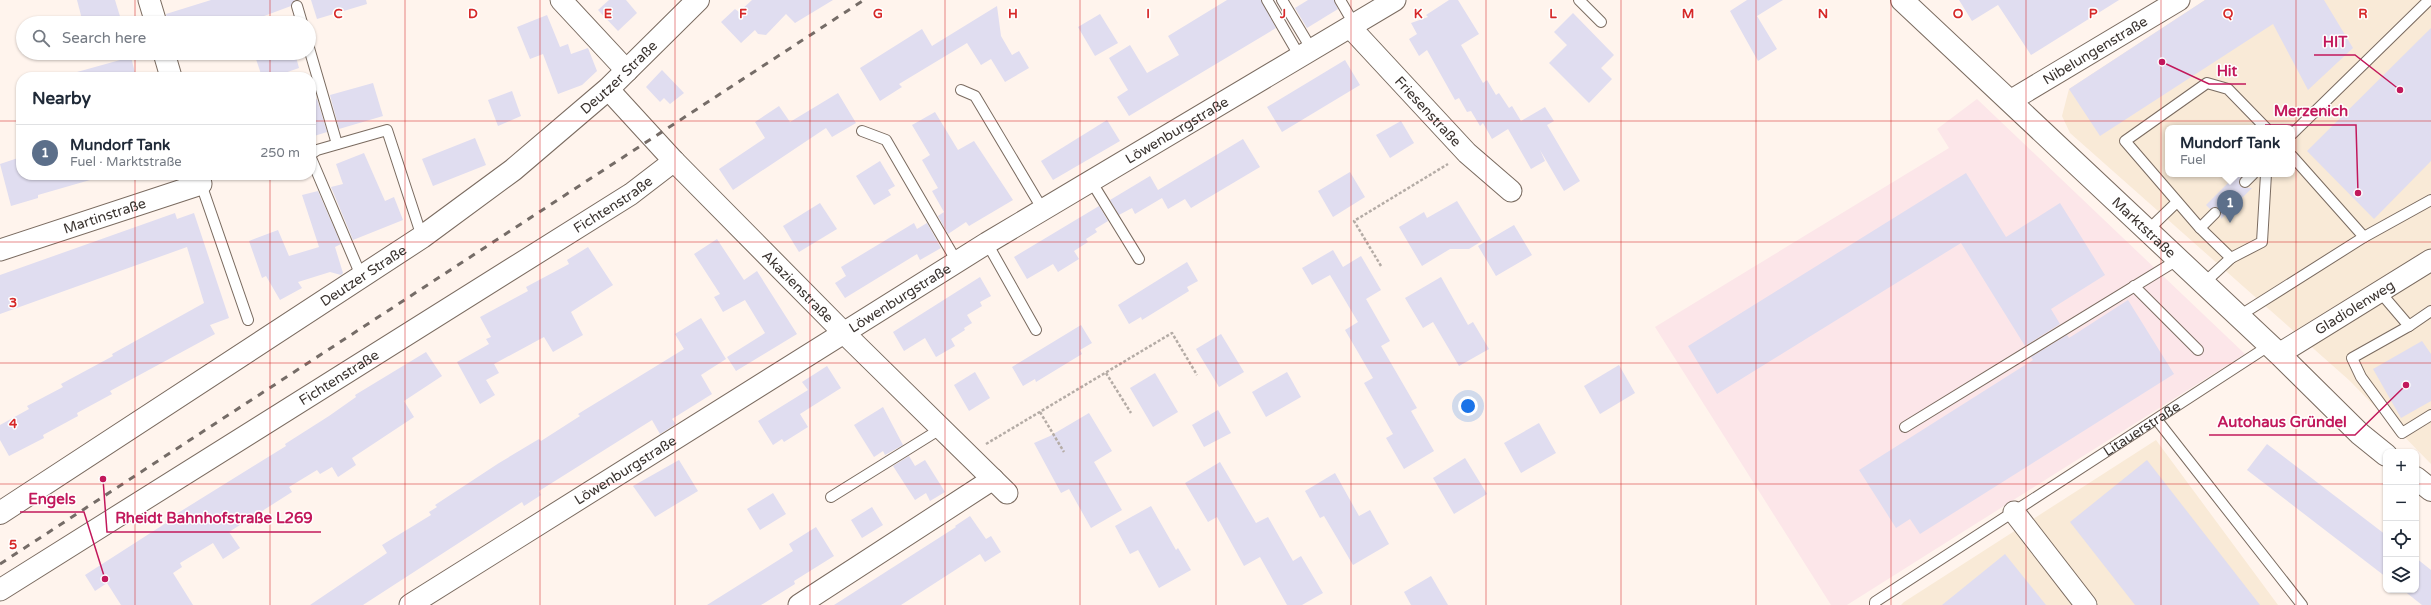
<!DOCTYPE html>
<html lang="en">
<head>
<meta charset="utf-8">
<style>
  body { margin:0; font-family:"Varela Round",sans-serif; background:#f6f6f7; color:#1f2937 }
  .controls { position:absolute; right:12px; bottom:12px; display:grid; overflow:hidden; border-radius:8px; box-shadow:0 1px 3px #0004 }
  .controls button { width:36px; height:36px; display:grid; place-items:center; padding:0; border:0; border-bottom:1px solid #e0e1e3; background:#fff; color:#1f2937; font:20px sans-serif }
  .you { position:absolute; left:1468px; top:406px; width:14px; height:14px; margin:-10px; border:3px solid #fff; border-radius:50%; background:#1a73e8; box-shadow:0 0 0 6px #1a73e833 }
  .badge { display:grid; place-items:center; width:26px; height:26px; border-radius:50%; background:#b45309; color:#fff; font-size:13px; font-weight:700 }
  .pin { position:absolute; translate:-50% -33px; filter:drop-shadow(0 1px 2px #0008) }
  .pin::after { content:''; position:absolute; top:21px; width:14px; height:12px; background:inherit; clip-path:polygon(0 0,100% 0,50% 100%) }
  .popup { position:absolute; left:2165px; top:125px; width:130px; height:52px; box-sizing:border-box; display:grid; place-content:center; border-radius:8px; background:#fff; filter:drop-shadow(0 1px 3px #0005); font-size:13px; white-space:nowrap; color:#747a83 }
  .popup b { font-size:15px; color:#1f2937 }
  .popup::after { content:''; position:absolute; left:50%; top:100%; margin-left:-8px; border:8px solid transparent; border-top-color:#fff }
  .list { margin:0; padding:0; list-style:none }
  h2 { display:flex; justify-content:space-between; align-items:center; height:52px; margin:0; padding:0 16px; font-size:17px }
  h2 small { font-size:13px; font-weight:400; color:#747a83 }
  .list li { display:grid; grid-template-columns:26px 1fr auto; gap:12px; align-items:center; box-sizing:border-box; height:56px; padding:0 16px; border-top:1px solid #e0e1e3 }
  .list b { display:block; font-size:15px; white-space:nowrap }
  .list p { margin:0; font-size:13px; white-space:nowrap; color:#747a83 }
  .list em { font-size:13px; font-style:normal; color:#747a83 }
  .icon { flex:none; width:22px; height:22px; fill:none; stroke:currentColor; stroke-width:2; stroke-linecap:round; stroke-linejoin:round }
  .map { position:relative; flex:none; width:2431px; height:605px; overflow:hidden }
  .search { position:absolute; background:#fff; box-shadow:0 1px 3px #0004; left:16px; top:16px; width:300px; height:44px; display:flex; align-items:center; gap:10px; box-sizing:border-box; padding:0 14px; border-radius:22px; color:#747a83; font-size:15px }
  .panel { position:absolute; background:#fff; box-shadow:0 1px 3px #0004; left:16px; top:72px; width:300px; height:108px; border-radius:16px }
  .map>svg:first-child { display:block }
  .commercial { fill:#f9ead7; fill-rule:evenodd }
  .industrial { fill:#fce6e9 }
  .building { fill:#e0ddf0 }
  .lines { fill:none; stroke-linecap:round; stroke-linejoin:round }
  .lane-casing { stroke:#7a6b60; stroke-width:12 }
  .street-casing { stroke:#7a6b60; stroke-width:23 }
  .secondary-casing { stroke:#7a6b60; stroke-width:24 }
  .path { stroke:#b5aca6; stroke-width:2.5; stroke-dasharray:3 2; stroke-linecap:butt }
  .lane { stroke:#fff; stroke-width:10 }
  .street { stroke:#fff; stroke-width:21 }
  .secondary { stroke:#fff; stroke-width:22 }
  .rail { stroke:#756c67; stroke-width:3; stroke-dasharray:7 7; stroke-linecap:butt }
  .grid { fill:none; stroke:#d62828; stroke-width:1; stroke-opacity:0.55 }
  .labels { text-anchor:middle; dominant-baseline:central; stroke-width:3; stroke-linejoin:round; paint-order:stroke }
  .street-label { font-size:14px; fill:#3a332f; stroke:#fff }
  .grid-label { font-size:13px; text-anchor:middle; font-weight:bold; fill:#d62828; stroke:#fff; stroke-width:3; stroke-linejoin:round; paint-order:stroke }
  .leader { fill:none; stroke:#c2185b; stroke-width:1.5 }
  .callout-dot { fill:#c2185b; stroke:#fff; stroke-width:1.5 }
  .callout-label { font-size:15px; text-anchor:middle; font-weight:bold; fill:#c2185b; stroke:#fff; stroke-width:3; stroke-linejoin:round; paint-order:stroke }
</style>
</head>
<body>
<div class="map">
<svg width="2431" height="605" viewBox="0 0 2431 605">
  <rect width="100%" height="100%" fill="#fff4ed"/>
  <g class="commercial">
    <path d="M 2205,0 L 2431,0 L 2431,464 L 2350,381 L 2070,133 L 2062,116 L 2069,89 ZM 2168,128 L 2292,128 L 2292,174 L 2168,174 Z"/>
    <polygon points="2156,440 2278,605 1901,605 1904,602"/>
  </g>
  <polygon class="industrial" points="1977,99 2245,354 1847,605 1831,605 1655,327 1949,148 1937,129"/>
  <g class="building">
    <polygon points="77,0 115,0 122,23 83,23"/>
    <polygon points="211,0 295,0 291,6 245,23 168,23 166,14"/>
    <polygon points="311,0 366,0 367,4 317,19"/>
    <polygon points="609,0 626,0 637,13 618,31 598,10"/>
    <polygon points="752,0 833,0 795,23 786,14 766,35 758,34 755,30 741,43 721,22 735,9 739,12"/>
    <polygon points="1227,0 1261,0 1276,28 1129,116 1117,97 1128,90 1109,58 1130,45 1147,73 1179,55 1168,36"/>
    <polygon points="1308,0 1334,0 1338,9 1307,28 1295,8"/>
    <polygon points="1449,0 1458,0 1479,34 1461,45 1483,83 1487,80 1496,95 1499,93 1509,108 1512,106 1521,121 1545,107 1554,121 1547,125 1580,181 1564,191 1540,150 1545,161 1531,169 1508,129 1492,139 1483,123 1480,126 1471,111 1467,112 1459,98 1455,100 1427,50 1419,56 1409,39 1417,34 1411,23 1428,17 1426,15"/>
    <polygon points="1747,0 1783,0 1757,16 1777,49 1758,61 1730,11"/>
    <polygon points="1959,0 2119,0 2031,55 1998,5 1972,21"/>
    <polygon points="2205,0 2324,0 2353,48 2308,90 2273,24 2100,136 2069,89"/>
    <polygon points="997,6 1001,36 1012,55 1019,51 1029,68 1005,82 991,59 981,65 967,43 899,84 902,87 880,101 860,68 922,29 932,46"/>
    <polygon points="1573,13 1614,55 1601,68 1612,79 1589,103 1549,63 1567,45 1554,32"/>
    <polygon points="1100,14 1118,43 1095,56 1078,27"/>
    <polygon points="547,15 560,47 568,44 571,54 588,48 597,71 582,85 558,94 543,54 530,59 517,27"/>
    <polygon points="2431,28 2431,161 2374,219 2307,151"/>
    <polygon points="265,53 295,53 299,68 273,77 262,77 255,56"/>
    <polygon points="131,57 135,73 124,77 78,77 77,72"/>
    <polygon points="1345,60 1360,85 1282,132 1267,107"/>
    <polygon points="662,70 684,93 670,104 664,98 660,102 646,87"/>
    <polygon points="373,83 383,116 339,129 330,95"/>
    <polygon points="512,91 521,116 498,126 488,100"/>
    <polygon points="838,93 856,123 832,137 826,128 733,190 719,169 765,138 755,122 779,106 790,122"/>
    <polygon points="317,99 327,132 311,137 311,101"/>
    <polygon points="935,112 958,150 974,141 1013,200 969,226 966,222 948,234 938,216 944,212 932,191 938,188 922,160 930,155 912,125"/>
    <polygon points="1107,120 1120,141 1053,180 1041,161"/>
    <polygon points="1401,121 1414,143 1390,158 1376,135"/>
    <polygon points="475,138 486,165 433,186 422,159"/>
    <polygon points="1243,139 1260,167 1191,208 1185,199 1168,209 1162,198 1135,214 1132,208 1119,215 1110,200 1150,176 1158,190"/>
    <polygon points="364,153 385,201 394,197 403,220 353,240 331,187 343,184 336,164"/>
    <polygon points="21,157 21,175 89,175 90,180 38,195 38,198 11,206 0,164"/>
    <polygon points="880,161 895,186 888,190 891,195 874,205 856,176"/>
    <polygon points="1350,172 1365,197 1333,217 1318,191"/>
    <polygon points="1966,173 2006,237 2060,203 2105,275 2051,309 2060,324 2025,346 1961,243 1717,394 1688,346"/>
    <polygon points="2237,174 2241,177 2239,183 2241,187 2252,188 2221,219 2220,209 2216,207 2210,209 2206,205"/>
    <polygon points="318,191 341,244 335,247 343,273 341,275 330,272 298,282 302,288 280,300 266,276 262,278 249,241 278,230 289,256 319,247 302,195"/>
    <polygon points="1457,201 1482,241 1469,249 1450,249 1422,266 1399,227 1424,212 1427,218"/>
    <polygon points="820,203 837,229 799,252 783,226"/>
    <polygon points="1099,206 1108,221 1095,229 1097,232 1086,239 1088,242 1074,251 1079,259 1058,272 1053,264 1027,279 1014,257"/>
    <polygon points="175,213 177,219 194,213 229,318 210,325 215,334 110,391 112,394 77,413 78,416 43,435 44,438 9,456 0,440 0,425 29,409 27,406 63,387 61,384 113,356 112,354 204,303 187,247 0,314 0,275"/>
    <polygon points="914,223 917,229 927,223 941,248 920,260 917,254 845,298 835,283 846,276 841,267"/>
    <polygon points="1514,225 1532,255 1496,276 1478,246"/>
    <polygon points="717,239 744,280 757,271 797,334 736,371 727,357 765,333 745,300 723,312 714,297 720,294 694,254"/>
    <polygon points="588,247 613,285 571,312 583,335 553,352 544,337 494,364 499,373 486,380 495,395 480,404 457,362 489,344 486,339 491,337 480,317 528,291 526,287 569,264 567,260"/>
    <polygon points="1333,250 1343,267 1361,256 1381,290 1366,299 1390,341 1381,346 1417,408 1411,411 1434,451 1404,469 1386,438 1393,434 1364,383 1373,378 1345,330 1358,322 1330,275 1312,285 1302,268"/>
    <polygon points="1187,262 1198,281 1187,287 1189,291 1142,320 1141,317 1129,324 1118,305"/>
    <polygon points="980,277 991,296 980,302 982,306 967,315 972,323 964,328 965,330 951,339 955,346 936,357 925,338 904,351 893,332"/>
    <polygon points="1441,277 1468,325 1473,322 1489,349 1459,366 1433,322 1423,328 1405,298"/>
    <polygon points="2128,300 2174,374 1920,534 1910,519 1896,528 1859,470 2033,360 2031,357 2067,335 2069,338"/>
    <polygon points="701,318 726,359 701,375 712,394 672,419 676,424 660,434 652,420 539,491 541,495 524,506 522,502 363,605 310,605 387,553 382,545 431,515 429,512 437,507 435,505 499,463 539,439 541,441 580,416 578,414 684,349 675,334"/>
    <polygon points="1081,325 1092,343 1080,350 1082,354 1036,382 1035,379 1023,386 1012,367"/>
    <polygon points="1221,334 1244,372 1219,387 1196,349"/>
    <polygon points="2422,341 2431,354 2431,401 2401,418 2373,369"/>
    <polygon points="426,352 442,376 404,401 414,417 352,458 356,465 338,477 332,467 320,474 317,470 289,487 292,492 229,532 240,548 223,559 213,543 180,563 182,567 173,573 193,605 121,605 107,583 95,591 85,575 166,523 165,521 286,446 285,444 329,416 356,397 355,395"/>
    <polygon points="1619,365 1635,393 1600,414 1584,386"/>
    <polygon points="827,366 841,388 800,414 808,427 784,442 782,439 773,445 758,421 808,390 802,382"/>
    <polygon points="975,372 990,398 969,411 954,385"/>
    <polygon points="1287,372 1301,397 1266,417 1252,392"/>
    <polygon points="1155,373 1178,412 1153,427 1130,388"/>
    <polygon points="883,407 903,445 885,455 883,451 874,457 854,425"/>
    <polygon points="1218,410 1231,433 1204,447 1192,425"/>
    <polygon points="1089,413 1112,451 1094,462 1122,510 1091,528 1069,489 1061,493 1034,443 1050,436"/>
    <polygon points="1539,423 1556,453 1521,473 1504,443"/>
    <polygon points="2267,444 2386,535 2386,577 2247,470"/>
    <polygon points="909,456 915,466 925,460 945,492 930,501 926,493 915,500 893,466"/>
    <polygon points="1465,458 1487,494 1454,514 1433,478"/>
    <polygon points="679,460 698,491 655,517 633,486"/>
    <polygon points="2147,460 2260,605 2135,605 2070,522"/>
    <polygon points="1220,462 1256,523 1268,517 1293,561 1301,556 1323,593 1302,605 1287,605 1260,557 1244,566 1217,517 1208,522 1185,483"/>
    <polygon points="1335,473 1359,516 1370,510 1389,544 1353,565 1324,516 1320,518 1305,491"/>
    <polygon points="773,493 786,514 760,530 747,509"/>
    <polygon points="1151,506 1176,550 1178,548 1191,570 1159,588 1138,550 1130,554 1115,526"/>
    <polygon points="872,507 883,525 862,538 851,520"/>
    <polygon points="970,516 986,539 991,536 1001,552 985,562 980,554 901,605 834,605 956,527 955,526"/>
    <polygon points="816,527 834,556 794,581 795,584 761,605 707,605 793,551 789,544"/>
    <polygon points="2005,554 2046,605 1942,605"/>
    <polygon points="2416,558 2431,570 2431,605 2422,605 2403,590 2416,590"/>
    <polygon points="1431,576 1448,605 1411,605 1404,592"/>
  </g>
  <g class="lines">
    <g class="lane-casing">
      <g id="lane">
        <polyline points="1267,0 1300,57"/>
        <polyline points="1282,0 1312,50"/>
        <polyline points="1340,0 1354,24"/>
        <polyline points="1579,0 1601,22"/>
        <polyline points="297,6 302,23"/>
        <polyline points="309,48 337,144"/>
        <polyline points="961,90 975,96 1043,210"/>
        <polyline points="862,131 886,140 957,262"/>
        <polyline points="2292,134 2429,0"/>
        <polyline points="311,154 317,150 387,130 422,237"/>
        <polyline points="2292,156 2364,237"/>
        <polyline points="311,158 362,278"/>
        <polyline points="1091,181 1139,259"/>
        <polyline points="2245,182 2253,174"/>
        <polyline points="201,184 248,320"/>
        <polyline points="2200,228 2125,141 2207,83 2228,89 2266,128"/>
        <polyline points="2148,230 2177,202"/>
        <polyline points="987,243 1036,330"/>
        <polyline points="2231,258 2262,242 2266,174"/>
        <polyline points="2204,283 2231,258 2200,228 2215,213"/>
        <polyline points="2134,286 2198,350"/>
        <polyline points="2380,292 2409,326 2431,311"/>
        <polyline points="2239,316 2364,237 2431,200"/>
        <polyline points="2409,326 2352,358 2361,377 2402,433 2431,415"/>
        <polyline points="2157,420 2302,605"/>
        <polyline points="1905,427 2179,259"/>
        <polyline points="831,497 942,428"/>
        <path id="s1" d="M 1875,605 L 1875,602 L 2270,345"/>
      </g>
    </g>
    <g class="street-casing">
      <g id="street">
        <polyline points="149,0 156,23"/>
        <polyline points="561,0 627,71"/>
        <path id="s2" d="M 1350,27 L 1467,153 L 1511,191"/>
        <polyline points="164,53 171,77"/>
        <path id="s3" d="M 608,89 L 674,161 L 844,333 L 1007,493"/>
        <path id="s4" d="M 2010,101 L 2179,0"/>
        <path id="s5" d="M 0,250 L 201,184 L 199,175"/>
        <path id="s6" d="M 2279,354 L 2431,260"/>
        <polyline points="2014,512 2086,605"/>
        <path id="s7" d="M 0,590 L 631,194 L 674,161"/>
        <path id="s8" d="M 410,605 L 987,243 L 1395,0"/>
        <polyline points="799,605 993,479"/>
      </g>
    </g>
    <g class="secondary-casing">
      <g id="secondary">
        <path id="s9" d="M 1902,0 L 2279,354 L 2360,434 L 2386,455"/>
        <polyline points="2416,478 2431,490"/>
        <path id="s10" d="M 0,513 L 422,237 L 513,170 L 608,89 L 698,0"/>
      </g>
    </g>
    <g class="path">
      <polyline points="1381,266 1354,221 1448,164"/>
      <polyline points="1106,373 1131,413"/>
      <polyline points="1040,412 1064,452"/>
      <polyline points="986,444 1172,333 1197,375"/>
    </g>
    <use href="#lane" class="lane"/>
    <use href="#street" class="street"/>
    <use href="#secondary" class="secondary"/>
    <polyline class="rail" points="0,564 864,0"/>
  </g>
  <path class="grid" d="M 135,0 L 135,23M 270,0 L 270,23M 405,0 L 405,605M 540,0 L 540,605M 675,0 L 675,605M 810,0 L 810,605M 945,0 L 945,605M 1080,0 L 1080,605M 1216,0 L 1216,605M 1351,0 L 1351,605M 1486,0 L 1486,605M 1621,0 L 1621,605M 1756,0 L 1756,605M 1891,0 L 1891,605M 2026,0 L 2026,605M 2161,0 L 2161,605M 2296,0 L 2296,605M 135,53 L 135,77M 270,53 L 270,77M 0,121 L 21,121M 311,121 L 2431,121M 135,175 L 135,605M 270,175 L 270,605M 0,242 L 2431,242M 0,363 L 2431,363M 0,484 L 2386,484M 2416,484 L 2431,484"/>
  <g class="labels">
    <g class="street-label">
      <text stroke="none"><textPath href="#s4" startOffset="99">Nibelungenstraße</textPath></text>
      <text stroke="none"><textPath href="#s10" startOffset="758">Deutzer Straße</textPath></text>
      <text stroke="none"><textPath href="#s2" startOffset="115">Friesenstraße</textPath></text>
      <text stroke="none"><textPath href="#s8" startOffset="902">Löwenburgstraße</textPath></text>
      <text stroke="none"><textPath href="#s7" startOffset="724">Fichtenstraße</textPath></text>
      <text stroke="none"><textPath href="#s5" startOffset="110">Martinstraße</textPath></text>
      <text stroke="none"><textPath href="#s9" startOffset="332">Marktstraße</textPath></text>
      <text stroke="none"><textPath href="#s10" startOffset="434">Deutzer Straße</textPath></text>
      <text stroke="none"><textPath href="#s3" startOffset="274">Akazienstraße</textPath></text>
      <text stroke="none"><textPath href="#s8" startOffset="578">Löwenburgstraße</textPath></text>
      <text stroke="none"><textPath href="#s6" startOffset="89">Gladiolenweg</textPath></text>
      <text stroke="none"><textPath href="#s7" startOffset="400">Fichtenstraße</textPath></text>
      <text stroke="none"><textPath href="#s1" startOffset="321">Litauerstraße</textPath></text>
      <text stroke="none"><textPath href="#s8" startOffset="254">Löwenburgstraße</textPath></text>
    </g>
  </g>
  <g class="grid-label">
    <text x="338" y="18">C</text>
    <text x="473" y="18">D</text>
    <text x="608" y="18">E</text>
    <text x="743" y="18">F</text>
    <text x="878" y="18">G</text>
    <text x="1013" y="18">H</text>
    <text x="1148" y="18">I</text>
    <text x="1283" y="18">J</text>
    <text x="1418" y="18">K</text>
    <text x="1553" y="18">L</text>
    <text x="1688" y="18">M</text>
    <text x="1823" y="18">N</text>
    <text x="1958" y="18">O</text>
    <text x="2093" y="18">P</text>
    <text x="2228" y="18">Q</text>
    <text x="2363" y="18">R</text>
    <text x="13" y="307">3</text>
    <text x="13" y="428">4</text>
    <text x="13" y="549">5</text>
  </g>
  <path class="leader" d="M2400 90L2355 55H2314M2162 62L2209 84H2246M2358 193L2356 125H2265M2406 385L2355 435H2209M105 579L84 512H20M103 479L107 532H321"/>
  <g class="callout-dot">
    <circle cx="2400" cy="90" r="4"/>
    <circle cx="2162" cy="62" r="4"/>
    <circle cx="2358" cy="193" r="4"/>
    <circle cx="2406" cy="385" r="4"/>
    <circle cx="105" cy="579" r="4"/>
    <circle cx="103" cy="479" r="4"/>
  </g>
  <g class="callout-label">
    <text x="2335" y="47">HIT</text>
    <text x="2227" y="76">Hit</text>
    <text x="2311" y="116">Merzenich</text>
    <text x="2282" y="427">Autohaus Gründel</text>
    <text x="52" y="504">Engels</text>
    <text x="214" y="523">Rheidt Bahnhofstraße L269</text>
  </g>
</svg>
<div class="controls">
<button>+</button>
<button>−</button>
<button><svg class="icon" aria-label="locate" viewBox="0 0 24 24"><circle cx="12" cy="12" r="6"/><path d="M12 2v4M12 18v4M2 12h4M18 12h4"/></svg></button>
<button><svg class="icon" aria-label="layers" viewBox="0 0 24 24"><path d="M12 4l9 5-9 5-9-5zM3 14l9 5 9-5"/></svg></button>
</div>
<div class="you"></div>
<div class="pin badge" style="left:2230px;top:223px;background:#5c6f8a">1</div>
<div class="popup"><b>Mundorf Tank</b>Fuel</div>
<div class="search"><svg class="icon" aria-label="search" viewBox="0 0 24 24"><circle cx="10" cy="10" r="6"/><path d="M15 15l6 6"/></svg>Search here</div>
<section class="panel">
<h2>Nearby<small></small></h2>
<ul class="list">
<li><span class="badge" style="background:#5c6f8a">1</span><div><b>Mundorf Tank</b><p>Fuel · Marktstraße</p></div><em>250 m</em></li>
</ul>
</section>
</div>
</body>
</html>
